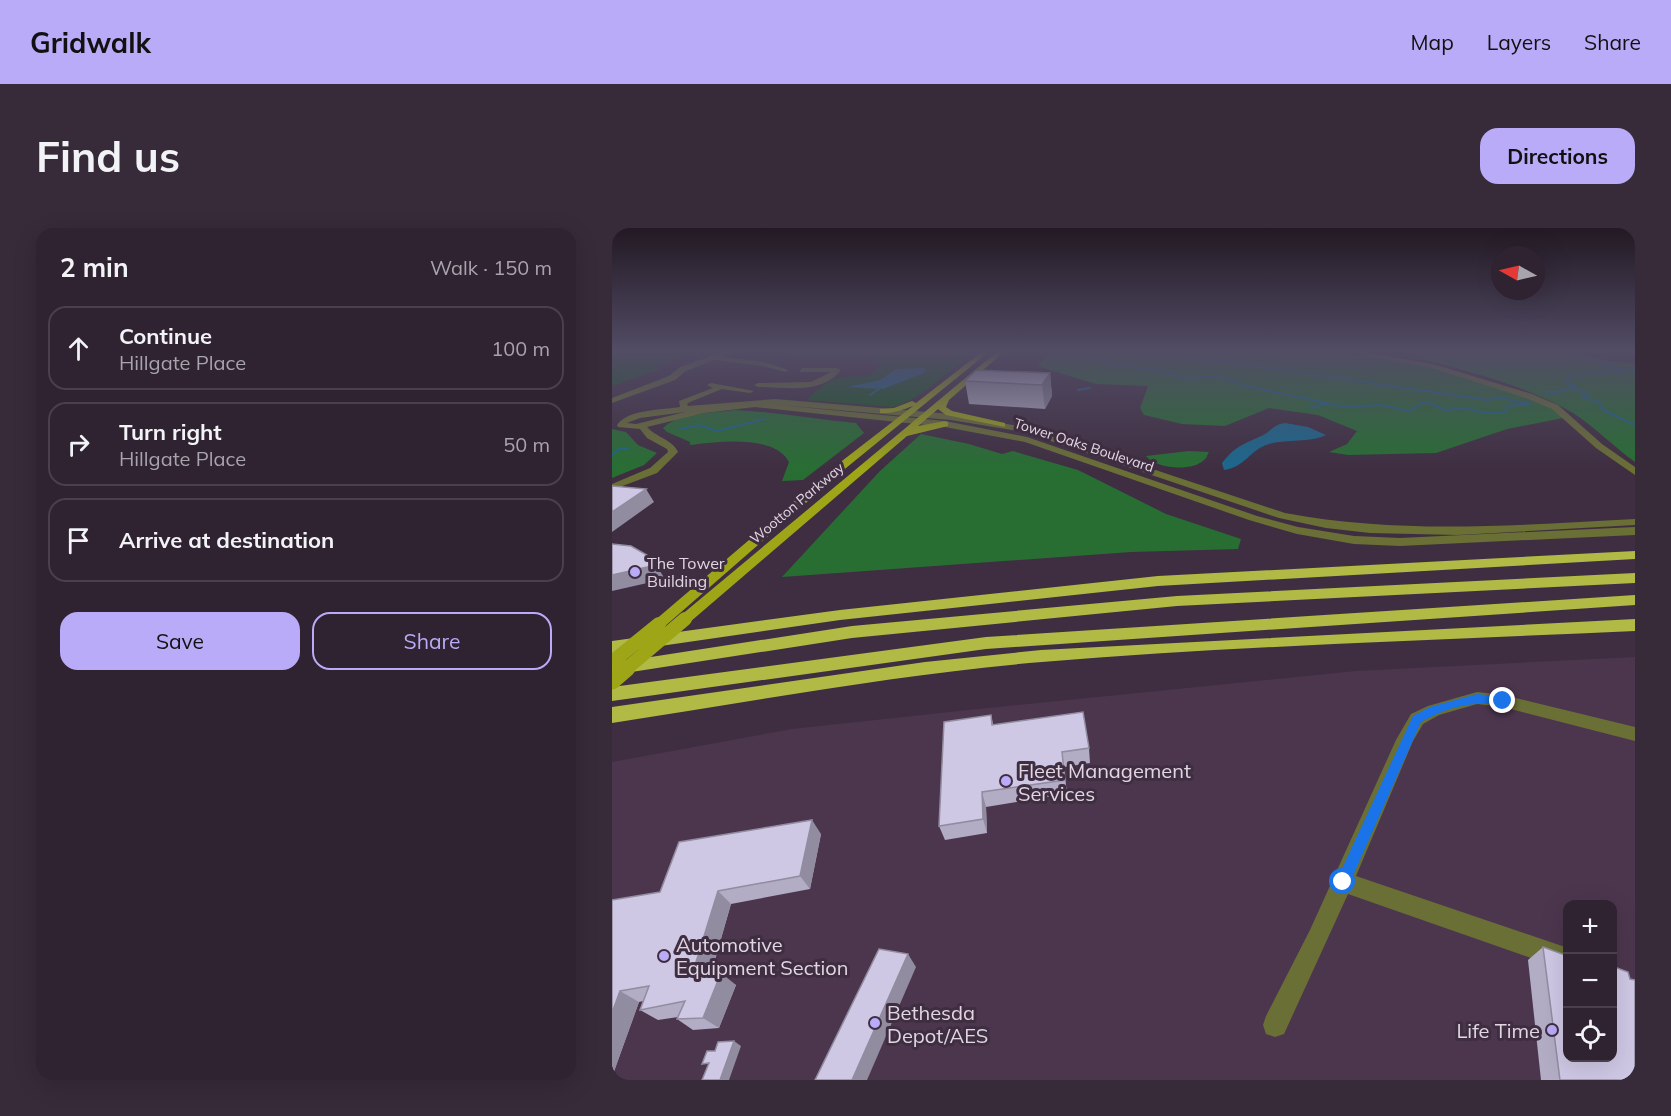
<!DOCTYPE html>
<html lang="en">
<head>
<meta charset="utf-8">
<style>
  body { margin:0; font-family:Mulish,sans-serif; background:#372a39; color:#f1f3f6 }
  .controls { position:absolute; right:18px; bottom:18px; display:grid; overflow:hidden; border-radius:12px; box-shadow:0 6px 24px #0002 }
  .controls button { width:54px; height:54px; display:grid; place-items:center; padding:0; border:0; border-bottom:2px solid #4a3f4d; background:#2f2231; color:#f1f3f6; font:30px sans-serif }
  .compass { position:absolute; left:879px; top:18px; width:54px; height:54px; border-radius:50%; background:#2f2231; box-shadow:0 6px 24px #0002; rotate:278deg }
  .stop { position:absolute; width:18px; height:18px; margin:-14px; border:4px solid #1a73e8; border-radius:50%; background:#fff }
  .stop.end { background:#1a73e8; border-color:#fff; box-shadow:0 2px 6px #0008 }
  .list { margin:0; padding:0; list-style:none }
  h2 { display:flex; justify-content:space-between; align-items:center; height:78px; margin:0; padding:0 24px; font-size:26px }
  h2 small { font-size:20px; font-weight:400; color:#a7a4ab }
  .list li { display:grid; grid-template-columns:39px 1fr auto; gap:18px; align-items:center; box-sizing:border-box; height:84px; margin:0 12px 12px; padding:0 12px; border:2px solid #4a3f4d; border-radius:18px }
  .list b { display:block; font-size:22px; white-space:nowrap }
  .list p { margin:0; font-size:20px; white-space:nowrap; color:#a7a4ab }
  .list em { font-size:20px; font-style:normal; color:#a7a4ab }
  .actions { display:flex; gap:12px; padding:18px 24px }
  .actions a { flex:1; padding:14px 0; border:2px solid #b9abf7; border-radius:18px; text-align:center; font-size:21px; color:#b9abf7 }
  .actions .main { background:#b9abf7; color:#111 }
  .icon { flex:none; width:33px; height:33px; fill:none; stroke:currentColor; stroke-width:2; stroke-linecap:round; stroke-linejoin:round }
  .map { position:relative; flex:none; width:1023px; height:852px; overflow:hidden; border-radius:18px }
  header { display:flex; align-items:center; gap:36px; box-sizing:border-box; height:84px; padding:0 30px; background:#b9abf7; color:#111 }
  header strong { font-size:28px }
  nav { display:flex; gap:33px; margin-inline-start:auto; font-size:21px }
  .intro { display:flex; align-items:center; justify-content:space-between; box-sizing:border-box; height:144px; padding:0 36px }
  h1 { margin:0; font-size:42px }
  .button { padding:15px 27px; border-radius:18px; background:#b9abf7; color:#111; font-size:21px; font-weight:700 }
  main { display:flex; gap:36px; padding:0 36px }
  aside { flex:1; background:#2f2231; border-radius:18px; box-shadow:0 6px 24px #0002 }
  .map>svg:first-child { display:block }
  .built { fill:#4c364e; fill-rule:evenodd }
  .green { fill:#185723 }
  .forest { fill:#286e33 }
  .water { fill:#1c678d }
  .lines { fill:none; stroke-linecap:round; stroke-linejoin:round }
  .stream { stroke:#1c678d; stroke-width:2 }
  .minor { fill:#6a6f36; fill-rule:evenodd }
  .major { fill:#9ea618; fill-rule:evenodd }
  .highway { fill:#b1ba44; fill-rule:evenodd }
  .major-bridge-far1 { stroke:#9ea618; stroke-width:14 }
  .major-bridge { stroke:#9ea618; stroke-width:17 }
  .wall { fill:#b2acc5 }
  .shaded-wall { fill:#918ca0 }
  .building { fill:#cfc8e5; stroke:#918ca0; stroke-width:1.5 }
  .route { fill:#1a73e8 }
  .poi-dot { fill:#b9abf7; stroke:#3f2e41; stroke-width:2 }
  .labels { text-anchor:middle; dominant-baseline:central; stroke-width:6; stroke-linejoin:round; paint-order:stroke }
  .far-street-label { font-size:14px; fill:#e1d6e2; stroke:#3f2e41 }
  .poi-label { font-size:16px; fill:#e1d6e2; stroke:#3f2e41; text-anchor:start }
  .near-poi-label { font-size:20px; fill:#e1d6e2; stroke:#3f2e41; text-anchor:start }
</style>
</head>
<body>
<header>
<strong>Gridwalk</strong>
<nav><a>Map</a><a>Layers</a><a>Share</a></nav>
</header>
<div class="intro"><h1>Find us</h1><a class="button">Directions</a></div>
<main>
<aside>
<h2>2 min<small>Walk · 150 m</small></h2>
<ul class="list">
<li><svg class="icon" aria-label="ahead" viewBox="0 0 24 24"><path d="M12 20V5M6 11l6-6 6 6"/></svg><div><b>Continue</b><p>Hillgate Place</p></div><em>100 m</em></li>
<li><svg class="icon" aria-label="right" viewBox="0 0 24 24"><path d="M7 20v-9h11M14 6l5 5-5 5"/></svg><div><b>Turn right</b><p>Hillgate Place</p></div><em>50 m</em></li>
<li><svg class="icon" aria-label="arrive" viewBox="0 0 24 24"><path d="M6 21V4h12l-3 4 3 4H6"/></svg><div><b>Arrive at destination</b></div></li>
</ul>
<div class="actions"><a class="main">Save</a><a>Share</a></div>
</aside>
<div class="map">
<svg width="1023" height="852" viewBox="0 0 1023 852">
  <rect width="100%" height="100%" fill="#3f2e41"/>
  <path class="built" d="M 1023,429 L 1023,852 L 0,852 L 0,534 L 180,501 L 357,482 L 744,443 ZM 956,676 L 1000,676 L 1000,830 L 956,830 Z"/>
  <g class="green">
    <polygon points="0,122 90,122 40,139 49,141 0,158"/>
    <path d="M 363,126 C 336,140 309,173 281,179 L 195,172 C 219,148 224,149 257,148 L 270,137 L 252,128 Z"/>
  </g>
  <g class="forest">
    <polygon points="140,122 376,122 371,126 200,128"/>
    <polygon points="428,122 730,122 801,134 917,168 956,189 895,201 824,225 736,227 717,224 735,216 745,203 706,187 657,180 613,198 570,196 532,187 528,180 536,158 484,156 426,138 434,127"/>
    <path d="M 841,122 L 960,122 L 996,133 L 1023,136 L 1023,234 C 1002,219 983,199 961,185 C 912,156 845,140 790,126 Z"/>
    <path d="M 123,182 C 164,184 203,191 244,195 L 252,205 L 191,252 L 170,253 L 177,234 C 162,206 106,214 78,217 L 78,214 L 55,204 L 51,200 C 67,184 102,185 123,182 Z"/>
    <polygon points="0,201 14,204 26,217 45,225 32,237 0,250"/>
    <polygon points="309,206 357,216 390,226 401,223 466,242 554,286 629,311 626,321 519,324 170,349 268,243"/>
    <path d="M 577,223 L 597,224 C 595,227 595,230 592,232 C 580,244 544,241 534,228 Z"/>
  </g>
  <g class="water">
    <polygon points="311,140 314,142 312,145 271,161 235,159 268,152 284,141"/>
    <path d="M 673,195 L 696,199 L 714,207 C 698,215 674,211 657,216 C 637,222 634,239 612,242 L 610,235 C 626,215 632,217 653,206 C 661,201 663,196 673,195 Z"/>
  </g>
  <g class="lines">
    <g class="stream">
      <polyline points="509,122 616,134 875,172 889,170 919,176"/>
      <polyline points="952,122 1008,141"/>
      <path d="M 407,123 C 424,123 440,123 457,125 C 471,128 475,131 491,130 L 497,136 L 553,144 L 575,151 L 595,148 L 612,150 L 635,158 L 733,179 L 770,177 L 798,183 L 809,175 L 818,175 L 833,182 L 851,180 L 875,185 L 892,185 L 896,178 L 919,176"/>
      <polyline points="960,159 974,166 970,168 988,175 991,182 1023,197"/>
      <polyline points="466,162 478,160"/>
      <polyline points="933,164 945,164 963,158 954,154 959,147 1023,141"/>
      <polyline points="258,167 267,161"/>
      <polyline points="699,180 715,175"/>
      <polyline points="69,201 87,197 105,203 153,191"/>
      <polyline points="0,227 7,221 16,221"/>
    </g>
    <g class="minor">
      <polygon points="116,122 125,122 111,129 152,134 177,142 173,144 151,138 102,132 74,143 63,152 0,175 0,170 57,148 68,139"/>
      <polygon points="727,122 741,122 821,136 920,166 946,177 990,216 1023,239 1023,247 984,220 940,181 914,170 820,140"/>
      <path d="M 190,140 L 225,140 L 229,142 C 209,167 174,159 146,159 L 142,157 L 146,155 L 199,154 L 219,144 L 187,144 Z"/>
      <path d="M 99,155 L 142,163 L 138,165 L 110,161 L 78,174 L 75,176 L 76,178 L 163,171 L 339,186 L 417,200 L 673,285 C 790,307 905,297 1023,291 L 1023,297 L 846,307 L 758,305 L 714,300 L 667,290 L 412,204 L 339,192 L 157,176 L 333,193 L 415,209 L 645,288 L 686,299 L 742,308 L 788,310 L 1023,299 L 1023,307 L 788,318 L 742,316 L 685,306 L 637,292 L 413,214 L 333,199 L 143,179 L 92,185 L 35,199 C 44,209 61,212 66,224 L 45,245 L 0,262 L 0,256 L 38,240 L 56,224 L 55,221 L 35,210 L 28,201 L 6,199 L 5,197 C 16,181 50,182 68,179 L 67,173 L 101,160 L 95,157 ZM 73,184 L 24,196 L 15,195 L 28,190 Z"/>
      <polygon points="865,464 891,467 1023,499 1023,513 891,479 865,476 827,487 811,496 801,513 744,648 956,720 956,743 736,666 672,806 663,809 654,806 651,797 654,788 698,702 784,512 799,486 816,478"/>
    </g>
    <g class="major">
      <path d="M 372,122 L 379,122 L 234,240 L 52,399 L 42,399 L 40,396 L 42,393 L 226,236 L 301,178 C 290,182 280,186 268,185 L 268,181 L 282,180 L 300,173 L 304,175 Z"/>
      <polygon points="387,122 394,122 337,172 334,179 340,183 393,195 393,199 334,187 326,181 306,198 333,193 336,194 336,198 295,208 78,394 68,394 66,391 68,388"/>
    </g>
    <g class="highway">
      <polygon points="1023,323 1023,331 546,358 228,392 0,425 0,413 228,382 546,348"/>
      <polygon points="1023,345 1023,355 565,378 240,410 0,447 0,435 240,398 565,368"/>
      <polygon points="1023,367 1023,377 374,421 0,473 0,459 374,409"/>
      <path d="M 1023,391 L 1023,403 C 825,412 627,418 430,434 C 286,446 143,473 0,495 L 0,479 L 313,434 L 429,422 Z"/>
    </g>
    <g class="major-bridge-far1">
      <polyline points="0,434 47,396"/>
      <polyline points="14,441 73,391"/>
    </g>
    <polyline class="major-bridge" points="0,453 15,440"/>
  </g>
  <g class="wall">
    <polygon points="438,145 440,168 433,181 357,176 353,153"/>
    <polygon points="379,487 381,496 477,520 478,535 452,539 455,566 374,579 375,605 333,612 327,598"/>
    <polygon points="209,606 198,661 119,676 99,746 124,757 107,800 81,802 65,791 66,789 46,792 28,782 31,773 27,774 0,849 0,672 48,664"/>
    <polygon points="931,719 1023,852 929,852 916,732"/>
  </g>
  <g class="shaded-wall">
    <polygon points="438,145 440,168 433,181 430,157"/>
    <polygon points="34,261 42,274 0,304 0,284"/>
    <polygon points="44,337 53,351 0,363 0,347"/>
    <polygon points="370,564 374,579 375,605 371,591"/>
    <polygon points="200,592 209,606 198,661 188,648"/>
    <polygon points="106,663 119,676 95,758 80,747"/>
    <polygon points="296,726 304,739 255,852 240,852"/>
    <polygon points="109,745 124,757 107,800 91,790"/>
    <polygon points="8,763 27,774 0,849 0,785"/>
    <polygon points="122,813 129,818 117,852 108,852"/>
  </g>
  <g class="building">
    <polygon points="364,142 438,145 430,157 353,153"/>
    <polygon points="0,258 34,261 0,284"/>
    <polygon points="0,316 19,318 35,327 44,337 0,347"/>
    <polygon points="471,484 477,520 450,524 453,552 370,564 371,591 327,598 332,494 379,487 380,497"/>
    <polygon points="200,592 188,648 106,663 80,747 109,745 91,790 65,791 73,773 28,782 37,758 8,763 0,785 0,672 48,664 67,614"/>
    <polygon points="931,719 956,728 956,830 1000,830 1000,738 1016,744 1018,751 1023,752 1023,852 948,852"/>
    <polygon points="267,721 296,726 240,852 203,852"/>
    <polygon points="122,813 108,852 90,852 97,835 90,836 95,823 103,823 106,814"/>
  </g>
  <linearGradient id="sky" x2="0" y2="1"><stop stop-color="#231924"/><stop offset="0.51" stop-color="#524c65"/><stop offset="1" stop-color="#524c65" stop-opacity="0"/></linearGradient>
  <rect width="1023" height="241" fill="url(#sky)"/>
  <path class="route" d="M 865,466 L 891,469 L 897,473 L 891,477 C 860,473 837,478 809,494 L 736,659 L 731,661 L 726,659 L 724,654 L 726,649 L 801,488 L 818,479 Z"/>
  <g class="poi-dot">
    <circle cx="23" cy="344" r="6"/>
    <circle cx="394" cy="553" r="6"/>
    <circle cx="52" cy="728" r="6"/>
    <circle cx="263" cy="795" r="6"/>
    <circle cx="940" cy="802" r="6"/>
  </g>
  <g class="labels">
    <g class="far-street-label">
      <text transform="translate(472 217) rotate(18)">Tower Oaks Boulevard</text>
      <text transform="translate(185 275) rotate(-40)">Wootton Parkway</text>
    </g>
    <g class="poi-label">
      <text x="35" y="335">The Tower<tspan x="35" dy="18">Building</tspan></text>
    </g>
    <g class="near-poi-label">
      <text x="406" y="542">Fleet Management<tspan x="406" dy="23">Services</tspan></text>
      <text x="64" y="716">Automotive<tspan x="64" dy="23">Equipment Section</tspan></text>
      <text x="275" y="784">Bethesda<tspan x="275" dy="23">Depot/AES</tspan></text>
      <text x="928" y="802" text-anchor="end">Life Time</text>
    </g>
  </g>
</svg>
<div class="controls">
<button>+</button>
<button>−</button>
<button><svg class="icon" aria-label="locate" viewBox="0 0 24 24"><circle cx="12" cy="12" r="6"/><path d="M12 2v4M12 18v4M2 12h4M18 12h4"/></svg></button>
</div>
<svg class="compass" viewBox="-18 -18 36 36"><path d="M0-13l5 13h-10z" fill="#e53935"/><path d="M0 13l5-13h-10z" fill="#a7a4ab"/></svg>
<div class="stop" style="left:731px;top:654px"></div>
<div class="stop end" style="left:891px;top:473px"></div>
</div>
</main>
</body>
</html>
